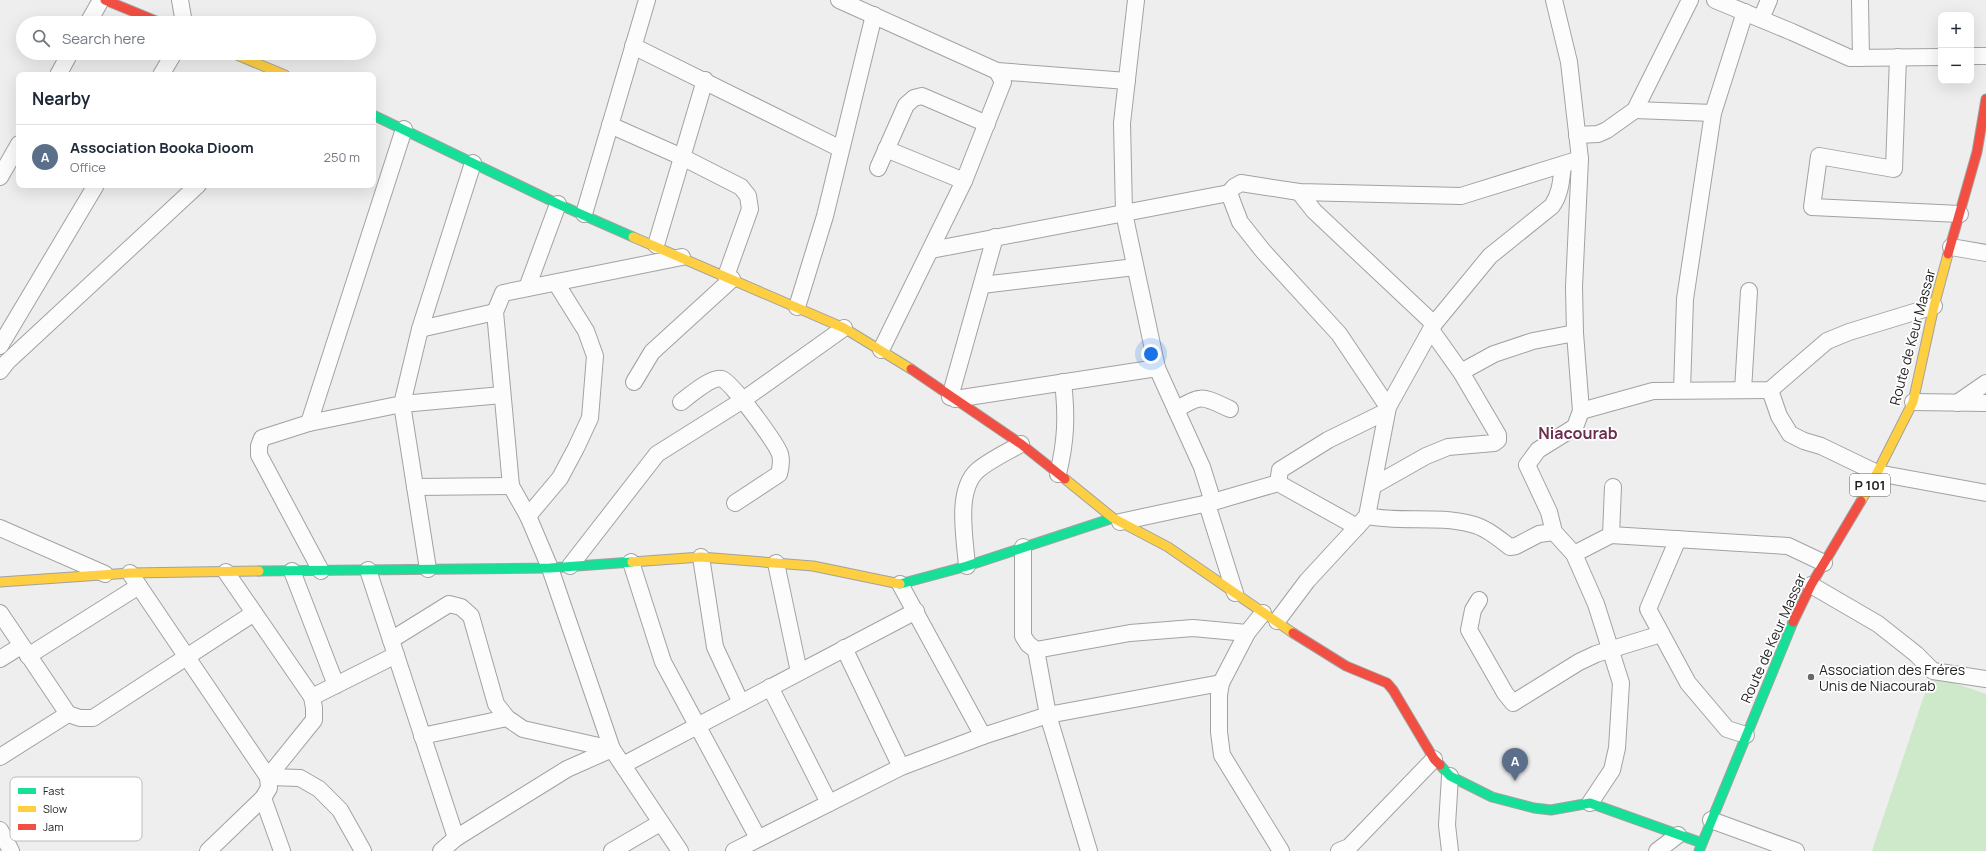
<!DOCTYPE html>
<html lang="en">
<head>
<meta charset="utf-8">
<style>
  body { margin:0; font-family:Manrope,sans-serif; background:#f2f2f3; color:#1f2937 }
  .controls { position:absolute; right:12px; top:12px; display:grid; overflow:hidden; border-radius:8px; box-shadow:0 4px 16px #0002 }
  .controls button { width:36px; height:36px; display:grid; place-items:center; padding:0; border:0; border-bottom:1px solid #e0e1e3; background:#fff; color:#1f2937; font:20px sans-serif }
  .you { position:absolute; left:1151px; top:354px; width:14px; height:14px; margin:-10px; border:3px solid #fff; border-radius:50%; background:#1a73e8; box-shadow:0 0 0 6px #1a73e833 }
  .badge { display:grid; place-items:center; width:26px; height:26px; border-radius:50%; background:#1a73e8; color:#fff; font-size:13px; font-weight:700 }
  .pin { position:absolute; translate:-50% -33px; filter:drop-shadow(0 1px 2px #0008) }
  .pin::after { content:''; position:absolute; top:21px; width:14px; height:12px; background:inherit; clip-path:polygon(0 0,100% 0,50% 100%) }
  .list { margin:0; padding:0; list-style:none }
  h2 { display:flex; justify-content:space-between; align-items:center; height:52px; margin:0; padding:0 16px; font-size:17px }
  h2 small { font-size:13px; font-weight:400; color:#747a83 }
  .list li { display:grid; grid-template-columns:26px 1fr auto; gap:12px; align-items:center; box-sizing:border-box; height:64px; padding:0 16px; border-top:1px solid #e0e1e3 }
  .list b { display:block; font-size:15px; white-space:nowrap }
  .list p { margin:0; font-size:13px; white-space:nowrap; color:#747a83 }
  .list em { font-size:13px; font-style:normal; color:#747a83 }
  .icon { flex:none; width:22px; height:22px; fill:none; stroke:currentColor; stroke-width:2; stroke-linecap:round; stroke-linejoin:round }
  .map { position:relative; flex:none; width:1986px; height:851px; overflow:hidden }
  .search { position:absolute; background:#fff; box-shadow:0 4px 16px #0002; left:16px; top:16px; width:360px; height:44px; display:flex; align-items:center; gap:10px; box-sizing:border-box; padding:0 14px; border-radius:22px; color:#747a83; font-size:15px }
  .panel { position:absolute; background:#fff; box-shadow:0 4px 16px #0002; left:16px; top:72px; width:360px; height:116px; border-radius:8px }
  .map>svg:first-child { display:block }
  .garden { fill:#cee8ca }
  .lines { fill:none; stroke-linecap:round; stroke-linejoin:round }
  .street-casing { stroke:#a1a2a1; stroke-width:18 }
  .fast-casing { stroke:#a1a2a1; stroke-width:11 }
  .slow-casing { stroke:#a1a2a1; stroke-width:11 }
  .jam-casing { stroke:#a1a2a1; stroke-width:11 }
  .street { stroke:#fcfcfc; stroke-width:16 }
  .fast { stroke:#16e098; stroke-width:9 }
  .slow { stroke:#ffcf43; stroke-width:9 }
  .jam { stroke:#f24e42; stroke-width:9 }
  .poi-dot { fill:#676867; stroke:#fff; stroke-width:1.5 }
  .labels { text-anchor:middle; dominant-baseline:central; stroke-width:3.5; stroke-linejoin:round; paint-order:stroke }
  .shield { fill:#fff; stroke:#626362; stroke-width:1 }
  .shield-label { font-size:13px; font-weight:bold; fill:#1f201f }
  .street-label { font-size:14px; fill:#1f201f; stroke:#fff }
  .poi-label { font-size:14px; fill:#1f201f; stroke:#fff; text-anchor:start }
  .quarter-label { font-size:16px; font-weight:bold; fill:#6d2d4e; stroke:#fff }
  .key { fill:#fff; stroke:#bcbcbc; stroke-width:1 }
  .key-label { font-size:11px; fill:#1f201f }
</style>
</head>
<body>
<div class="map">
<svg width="1986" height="851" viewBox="0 0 1986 851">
  <rect width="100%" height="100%" fill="#edeeed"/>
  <polygon class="garden" points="1931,675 1986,694 1986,851 1872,851"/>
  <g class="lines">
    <g class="street-casing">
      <g id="street">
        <polyline points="180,0 184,23"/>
        <polyline points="839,0 997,71 1127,81"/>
        <polyline points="1554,0 1569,62 1580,159 1574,287 1575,333 1581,411 1575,427 1538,450 1527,465 1549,512 1554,532 1574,554 1596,604 1621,683 1617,748 1612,770 1590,803"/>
        <polyline points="1715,0 1792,32 1850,58 1941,57"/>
        <polyline points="1860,0 1861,58"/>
        <polyline points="1761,19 1769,0"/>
        <polyline points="88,23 101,0"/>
        <polyline points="633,46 841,149"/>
        <polyline points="1971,56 1986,56"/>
        <polyline points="1898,57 1894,169 1819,156 1812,207 1960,214"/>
        <polyline points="58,75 70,53"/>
        <polyline points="161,75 174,53"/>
        <polyline points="1635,110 1713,113"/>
        <polyline points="610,125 682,157 741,187 748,196 750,209 726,276"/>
        <polyline points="1577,135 1598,134 1607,130 1635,110 1690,0"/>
        <polyline points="886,149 964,181"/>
        <polyline points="878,168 906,105 914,98 922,96 987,124"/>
        <polyline points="0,177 19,144"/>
        <polyline points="1299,192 1314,211 1434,324"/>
        <polyline points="584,214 647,0"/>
        <polyline points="656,245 705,80"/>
        <polyline points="1951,247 1986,253"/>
        <polyline points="931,250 1229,193"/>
        <polyline points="982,285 1135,267"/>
        <polyline points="527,288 558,204"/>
        <polyline points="797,307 825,216 874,15"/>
        <polyline points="420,329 495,312"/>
        <polyline points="0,346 96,185"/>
        <polyline points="881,350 964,181 1003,82 997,71"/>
        <polyline points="1157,368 1202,467 1213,502"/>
        <polyline points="0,371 7,362 198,185"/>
        <polyline points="1461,372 1494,354 1533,341 1575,333"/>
        <polyline points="634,382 652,352 732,279"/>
        <polyline points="1682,390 1685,299 1713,113 1745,12"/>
        <polyline points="1743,390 1749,291"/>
        <polyline points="1770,390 1779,416 1790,434 1804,441 1821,446 1877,473 1986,493"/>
        <polyline points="950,397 995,237"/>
        <polyline points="955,399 1157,368 1124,213 1122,123 1136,0"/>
        <path d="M 681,402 C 689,396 712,376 722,379 C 732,382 776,443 780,454 C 782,462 781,467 779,474 L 735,503"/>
        <polyline points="1913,402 1986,403"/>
        <polyline points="1957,403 1986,383"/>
        <polyline points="1388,407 1339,334 1263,251 1240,222 1229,193 1234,187 1241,183 1299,192 1461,196 1580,159"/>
        <path d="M 1176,410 C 1202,393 1203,397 1230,409"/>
        <polyline points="1581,411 1653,391 1770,390 1827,341 1849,332 1934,306"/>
        <polyline points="309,423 404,129"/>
        <path d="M 1058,474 C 1066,441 1067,416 1063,382"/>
        <polyline points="1278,483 1280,470 1328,440 1387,411"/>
        <polyline points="1373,486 1426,456 1448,447 1494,443 1498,440 1498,435 1461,372 1431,330"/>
        <polyline points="415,487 511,486"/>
        <polyline points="1207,504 1235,593"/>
        <polyline points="528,516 560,478 576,448 590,418 595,356 586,331 556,283"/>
        <path d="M 1367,516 C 1401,523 1437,515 1471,524 C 1485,527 1498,538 1510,547 L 1516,546 L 1539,534 L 1554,532"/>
        <polyline points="1120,522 1213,502 1278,483 1357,527"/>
        <polyline points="0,528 105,574"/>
        <polyline points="1611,535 1613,487"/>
        <polyline points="1678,539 1648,609 1688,683 1727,729 1746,735"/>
        <polyline points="1023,547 1023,636 1028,644 1036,650 1130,633 1193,628 1247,633"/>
        <polyline points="1574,554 1611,535 1788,546 1824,563"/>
        <polyline points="701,557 715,647 741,703"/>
        <polyline points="631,562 663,662 758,838"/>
        <polyline points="776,563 799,672"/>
        <polyline points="570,566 657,454 743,400 844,328"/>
        <path d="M 967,566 C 965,538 955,490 978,470 C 990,460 1007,452 1021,444"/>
        <polyline points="428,569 402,404 502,395"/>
        <polyline points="368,570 456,838"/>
        <polyline points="292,571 336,685"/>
        <polyline points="321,571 259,455 259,446 262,438 309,423 402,404 420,329 473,163"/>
        <polyline points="226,572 312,697 314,708 314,720 268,777"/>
        <polyline points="130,573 268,777 269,788 263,798 208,851"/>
        <polyline points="900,584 983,736"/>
        <polyline points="1811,585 1878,624 1916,654 1933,671 1986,679"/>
        <polyline points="1479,600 1473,610 1469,630 1505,693 1513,703 1579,662 1596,654 1661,634"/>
        <polyline points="0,613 68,714 80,718 93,718 254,613"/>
        <polyline points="1263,613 1247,633 1221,683 1219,695 1219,732 1222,755 1281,851"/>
        <path d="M 1277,621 L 1307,581 L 1367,516 L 1388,407 L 1434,324 L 1490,256 L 1552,206 C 1561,193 1561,180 1563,165"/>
        <polyline points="391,640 449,604 461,607 471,616 496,704 507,718 523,729 612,749 680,851"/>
        <polyline points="844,648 901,767"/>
        <polyline points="1036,650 1048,715 1089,851"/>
        <polyline points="28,656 139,586"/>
        <polyline points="0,659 21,646"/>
        <polyline points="770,687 829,803"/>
        <polyline points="312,697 396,655"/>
        <polyline points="422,736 507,718"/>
        <polyline points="0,757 68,714"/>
        <polyline points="623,765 916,611"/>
        <polyline points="1450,776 1447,825 1450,851"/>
        <polyline points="268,777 300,778 319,789 340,810 363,851"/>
        <polyline points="263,798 282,851"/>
        <polyline points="1711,820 1796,851"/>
        <polyline points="0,830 11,851"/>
        <polyline points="441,851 456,838 567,769 612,749 550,568 528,516 511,486 495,312 503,293 682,257"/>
        <polyline points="612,851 660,823"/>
        <polyline points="734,851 901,767 983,736 1048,715 1221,683"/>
        <polyline points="1339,851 1349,847 1434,759"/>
        <polyline points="1657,851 1678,835"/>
      </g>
    </g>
    <g class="fast-casing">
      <g id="fast">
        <polyline points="373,115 558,204 633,237"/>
        <polyline points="259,571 550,568 632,562"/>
        <polyline points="900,584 967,566 1113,518"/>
        <polyline points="1440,765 1450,776 1492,797 1534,808 1551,810 1590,803 1702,843"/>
        <polyline points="1699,851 1793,622"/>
      </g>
    </g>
    <g class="slow-casing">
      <g id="slow">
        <polyline points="232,53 285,75"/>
        <polyline points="633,237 844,328 911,369"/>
        <polyline points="1065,479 1113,518 1168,547 1293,633"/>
        <polyline points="1861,501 1877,473 1913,402 1934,306 1948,254"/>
        <polyline points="632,562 701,557 813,566 900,584"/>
        <polyline points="0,582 130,573 259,571"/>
      </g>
    </g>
    <g class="jam-casing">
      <g id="jam">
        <polyline points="105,0 161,23"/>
        <polyline points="1948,254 1977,152 1986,99"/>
        <polyline points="911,369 1021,444 1065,479"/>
        <polyline points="1793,622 1811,585 1861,501"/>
        <polyline points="1293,633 1346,666 1387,683 1393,690 1434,759 1440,765"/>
      </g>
    </g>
    <use href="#street" class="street"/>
    <use href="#fast" class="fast"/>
    <use href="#slow" class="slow"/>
    <use href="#jam" class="jam"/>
  </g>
  <circle class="poi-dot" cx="1811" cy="677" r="4"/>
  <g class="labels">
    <rect class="shield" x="1850" y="474" width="40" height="22" rx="3"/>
    <g class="shield-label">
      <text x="1870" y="485">P 101</text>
    </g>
    <g class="street-label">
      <text transform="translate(1912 337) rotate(-75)">Route de Keur Massar</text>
      <text transform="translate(1773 638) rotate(-66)">Route de Keur Massar</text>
    </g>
    <g class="poi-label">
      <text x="1819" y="669">Association des Fréres<tspan x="1819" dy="16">Unis de Niacourab</tspan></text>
    </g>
    <g class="quarter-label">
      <text x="1578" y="433">Niacourab</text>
    </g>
  </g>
  <rect x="10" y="777" width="132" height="64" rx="6" class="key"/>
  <rect x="18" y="788" width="18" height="6" fill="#16e098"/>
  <rect x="18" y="806" width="18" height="6" fill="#ffcf43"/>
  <rect x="18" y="824" width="18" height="6" fill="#f24e42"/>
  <g class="key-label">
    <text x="43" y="795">Fast</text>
    <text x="43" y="813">Slow</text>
    <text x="43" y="831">Jam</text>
  </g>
</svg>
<div class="controls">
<button>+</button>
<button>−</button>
</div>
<div class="you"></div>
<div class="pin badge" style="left:1515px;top:781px;background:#5c6f8a">A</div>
<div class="search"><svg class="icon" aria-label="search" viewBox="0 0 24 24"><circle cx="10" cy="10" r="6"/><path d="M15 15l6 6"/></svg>Search here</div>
<section class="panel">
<h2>Nearby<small></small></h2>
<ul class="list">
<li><span class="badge" style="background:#5c6f8a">A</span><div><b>Association Booka Dioom</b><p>Office</p></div><em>250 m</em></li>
</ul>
</section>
</div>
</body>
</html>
